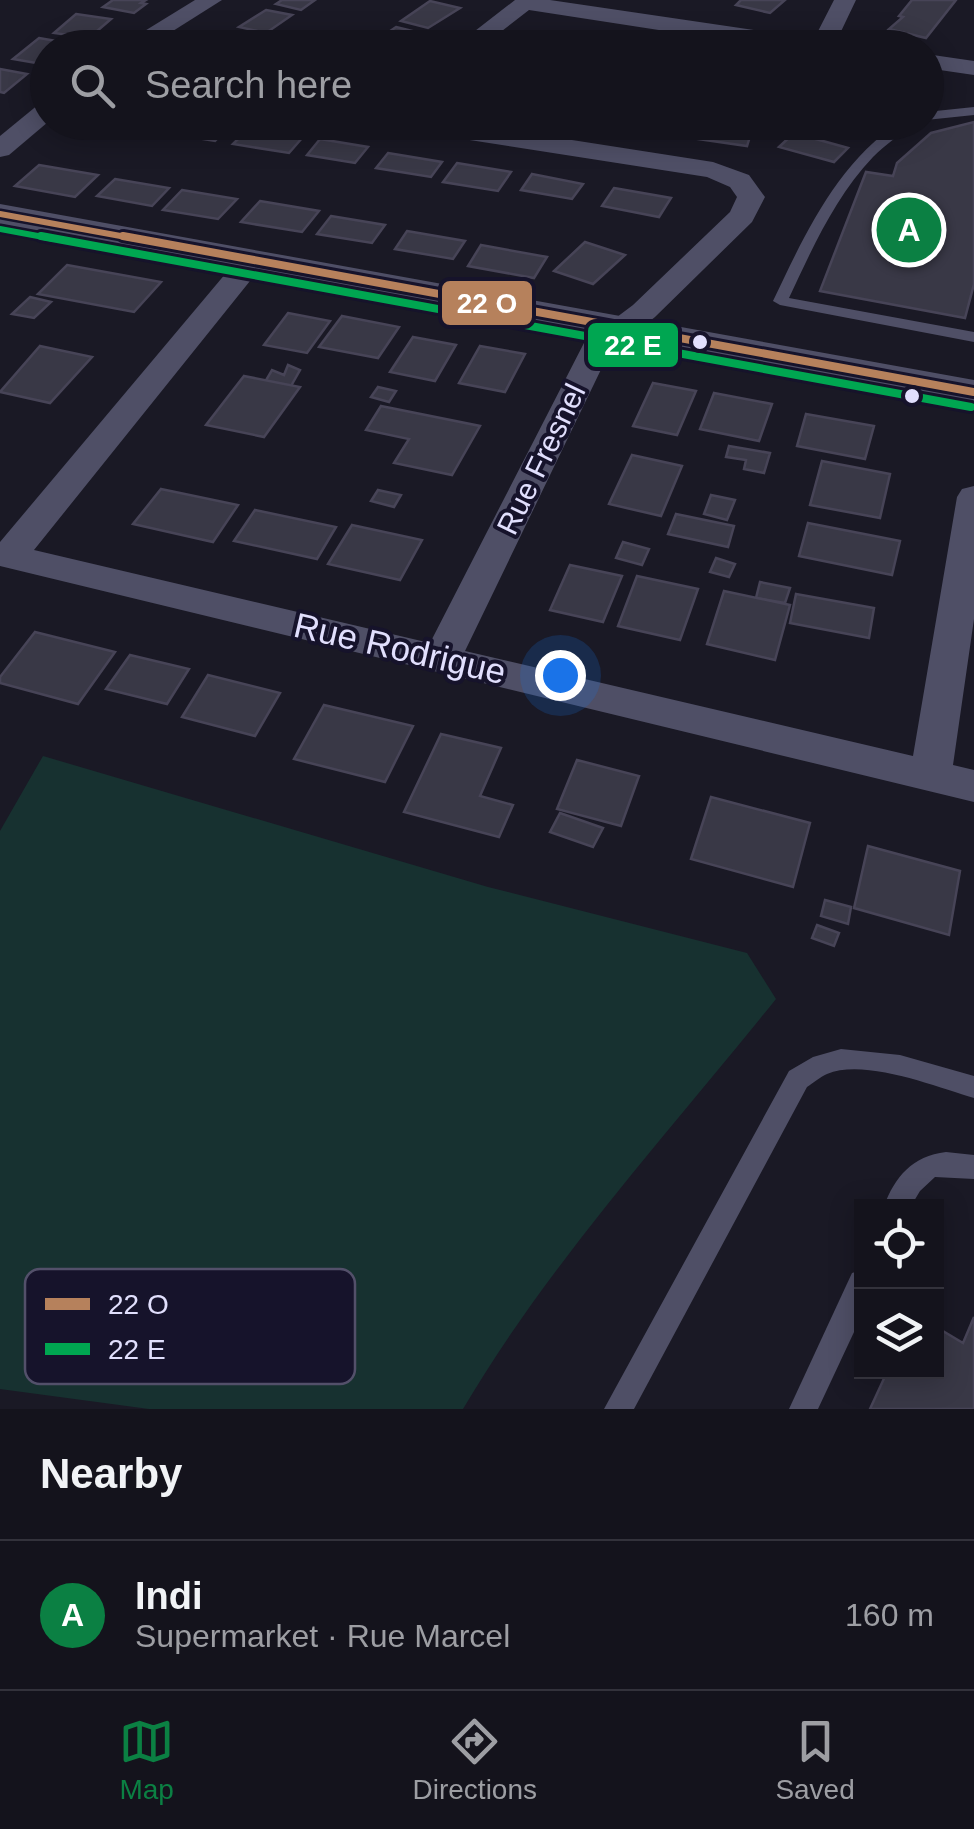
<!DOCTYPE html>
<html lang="en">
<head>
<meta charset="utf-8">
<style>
  body { margin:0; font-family:Helvetica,sans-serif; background:#212029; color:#f1f3f6 }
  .controls { position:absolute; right:30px; bottom:30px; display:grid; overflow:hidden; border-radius:0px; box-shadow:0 5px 25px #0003 }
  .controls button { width:90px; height:90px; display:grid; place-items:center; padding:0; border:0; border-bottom:2px solid #33323b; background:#14131c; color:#f1f3f6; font:50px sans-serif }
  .you { position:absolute; left:560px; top:675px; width:35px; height:35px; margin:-25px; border:8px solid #fff; border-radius:50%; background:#1a73e8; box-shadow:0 0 0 15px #1a73e833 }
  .badge { display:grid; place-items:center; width:65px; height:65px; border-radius:50%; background:#0b8043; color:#fff; font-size:32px; font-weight:700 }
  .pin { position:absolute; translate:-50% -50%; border:5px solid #fff; box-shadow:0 2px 10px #0006 }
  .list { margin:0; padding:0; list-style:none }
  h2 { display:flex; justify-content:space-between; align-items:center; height:130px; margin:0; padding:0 40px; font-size:42px }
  h2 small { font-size:32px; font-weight:400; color:#9d9ea3 }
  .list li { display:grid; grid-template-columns:65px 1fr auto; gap:30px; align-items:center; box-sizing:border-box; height:150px; padding:0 40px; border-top:2px solid #33323b }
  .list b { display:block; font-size:38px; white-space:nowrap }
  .list p { margin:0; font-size:32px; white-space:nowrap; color:#9d9ea3 }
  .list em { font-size:32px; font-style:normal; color:#9d9ea3 }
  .icon { flex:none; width:55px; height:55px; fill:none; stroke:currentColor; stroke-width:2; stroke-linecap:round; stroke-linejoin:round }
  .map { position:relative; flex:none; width:974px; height:1409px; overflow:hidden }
  .search { position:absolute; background:#14131c; box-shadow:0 5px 25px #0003; left:30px; right:30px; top:30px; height:110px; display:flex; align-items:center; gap:25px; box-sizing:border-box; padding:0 35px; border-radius:55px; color:#9d9ea3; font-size:38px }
  .sheet { height:280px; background:#14131c }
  nav { display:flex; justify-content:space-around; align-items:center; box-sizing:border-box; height:140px; border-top:2px solid #33323b; background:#14131c; font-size:28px; color:#9d9ea3 }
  nav a { display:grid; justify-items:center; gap:5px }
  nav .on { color:#0b8043 }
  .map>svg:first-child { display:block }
  .green { fill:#173130 }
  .building { fill:#393846; stroke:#474457; stroke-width:2.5 }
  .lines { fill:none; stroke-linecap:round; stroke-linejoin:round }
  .service { fill:#4f4f66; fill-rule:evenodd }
  .minor { fill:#4f4f66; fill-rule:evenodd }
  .tertiary { fill:#4f4f66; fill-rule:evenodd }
  .bus-1-far1-casing { stroke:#16132b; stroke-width:11 }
  .bus-1-casing { stroke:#16132b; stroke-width:14 }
  .bus-2-far1-casing { stroke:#16132b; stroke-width:11 }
  .bus-2-casing { stroke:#16132b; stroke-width:14 }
  .bus-1-far1 { stroke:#b6815c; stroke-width:6 }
  .bus-1 { stroke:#b6815c; stroke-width:8 }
  .bus-2-far1 { stroke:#00a651; stroke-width:6 }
  .bus-2 { stroke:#00a651; stroke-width:8 }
  .bus-dot { fill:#e1dffd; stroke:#16132b; stroke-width:4 }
  .labels { text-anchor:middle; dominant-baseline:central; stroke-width:8; stroke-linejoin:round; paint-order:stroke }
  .far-street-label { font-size:30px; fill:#e1dffd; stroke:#16132b }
  .street-label { font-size:35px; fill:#e1dffd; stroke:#16132b }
  .key { fill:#16132b; stroke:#53506a; stroke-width:2.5 }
  .key-label { font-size:28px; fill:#e1dffd }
  .line-badge { stroke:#16132b; stroke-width:4 }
  .badge-label { font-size:28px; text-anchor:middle; font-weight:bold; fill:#fff }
</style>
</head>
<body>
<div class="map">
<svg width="974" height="1409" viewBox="0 0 974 1409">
  <rect width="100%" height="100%" fill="#1a1925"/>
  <path class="green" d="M 43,756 L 488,887 L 747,953 L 776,999 C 670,1131 549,1263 463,1409 L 149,1409 L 0,1389 L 0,831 Z"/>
  <g class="building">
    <polygon points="113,0 146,0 141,3 146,4 134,13 103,7"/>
    <polygon points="282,0 315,0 301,10 276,4"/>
    <polygon points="741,0 785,0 770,13 736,5"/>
    <polygon points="912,0 956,0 926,38 889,29 903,17 899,16"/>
    <polygon points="430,1 460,8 428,28 401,21"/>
    <polygon points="266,10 292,15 266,33 239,27"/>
    <polygon points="76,14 111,19 89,38 54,33"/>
    <polygon points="396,27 425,34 407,48 374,42"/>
    <polygon points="39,38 68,43 62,48 48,48 48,65 13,59"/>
    <polygon points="546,38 591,44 589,48 538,48"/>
    <polygon points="0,69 27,74 4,93 0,92"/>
    <polygon points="168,122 205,122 229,126 215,141 159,132"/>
    <polygon points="626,122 677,122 671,135 623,128"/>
    <polygon points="974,122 974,284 965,318 820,291 866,172 893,176 897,163 931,133"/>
    <polygon points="697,123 752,130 747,146 691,138"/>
    <polygon points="248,129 303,137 289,153 233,144"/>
    <polygon points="794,133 848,148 834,162 779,147"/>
    <polygon points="320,139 368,147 355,163 307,155"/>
    <polygon points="388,153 442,162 431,177 376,168"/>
    <polygon points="457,163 511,172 498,191 443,182"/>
    <polygon points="39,165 98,175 75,197 15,186"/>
    <polygon points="532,174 583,184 572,199 521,190"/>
    <polygon points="115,179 169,188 152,206 97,196"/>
    <polygon points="614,188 671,198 659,217 602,206"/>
    <polygon points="182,190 237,199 218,219 163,210"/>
    <polygon points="260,201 319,211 302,232 241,222"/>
    <polygon points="331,216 385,225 372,243 317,234"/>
    <polygon points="407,231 465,241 453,259 395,249"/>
    <polygon points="585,242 625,255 593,284 554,271"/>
    <polygon points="481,245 547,257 534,278 468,266"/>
    <polygon points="67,265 161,282 134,312 38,294"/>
    <polygon points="30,297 51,302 34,318 12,314"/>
    <polygon points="288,313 330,321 307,353 264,345"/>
    <polygon points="342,316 399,327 378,358 319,347"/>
    <polygon points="413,337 456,345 435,381 390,372"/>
    <polygon points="40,346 92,357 50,403 0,392"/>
    <polygon points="480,346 525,354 505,392 459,383"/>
    <polygon points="288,365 300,370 291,386 265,382 272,370 284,375"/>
    <polygon points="244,376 300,387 264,437 206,425"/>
    <polygon points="653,383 696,391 677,435 633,426"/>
    <polygon points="378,387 396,391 389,402 371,397"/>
    <polygon points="714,393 772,404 759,441 700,429"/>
    <polygon points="381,406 480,426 452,475 394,463 409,439 366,430"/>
    <polygon points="806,414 874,426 865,459 797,446"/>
    <polygon points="729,446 770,453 764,473 744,469 746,460 726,457"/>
    <polygon points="632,455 682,466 661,516 609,504"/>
    <polygon points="822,461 890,474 880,518 810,505"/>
    <polygon points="161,489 238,505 213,542 133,524"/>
    <polygon points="378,490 401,495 394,507 371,501"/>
    <polygon points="711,495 735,500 727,520 704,514"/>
    <polygon points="255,510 336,527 317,559 234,541"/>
    <polygon points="676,514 734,526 728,547 668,534"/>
    <polygon points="808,523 900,541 892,575 799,556"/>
    <polygon points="352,525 422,540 400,580 328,564"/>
    <polygon points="623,542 649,549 642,565 616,558"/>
    <polygon points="716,558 735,564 729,577 710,572"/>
    <polygon points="570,565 622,576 603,622 550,610"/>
    <polygon points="637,576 698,589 680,640 618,626"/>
    <polygon points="760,582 790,588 785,603 756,598"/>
    <polygon points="724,591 790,605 775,660 707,644"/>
    <polygon points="796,594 874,608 869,638 790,623"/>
    <polygon points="35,632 115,652 78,704 0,683 0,677"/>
    <polygon points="130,655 189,669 167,704 106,689"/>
    <polygon points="208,675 280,693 255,736 182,717"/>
    <polygon points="324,705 413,726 385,782 294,759"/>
    <polygon points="441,734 501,748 480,796 513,805 499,837 404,812"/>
    <polygon points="577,760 639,776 621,826 557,809"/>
    <polygon points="711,797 810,823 793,887 691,859"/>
    <polygon points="560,813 603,828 593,847 550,832"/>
    <polygon points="868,846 960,871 949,935 854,908"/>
    <polygon points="825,900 851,907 848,924 821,916"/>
    <polygon points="817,925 839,933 834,946 812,938"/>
    <polygon points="974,1317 974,1409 870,1409 887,1372 936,1372 936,1327 963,1343"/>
  </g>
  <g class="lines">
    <g class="service">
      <polygon points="974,107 974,115 926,120 926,112"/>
      <path d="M 900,122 L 915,122 C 901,134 886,144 873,157 C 835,197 812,249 789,298 L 974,332 L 974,342 L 780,305 L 773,301 C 804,236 837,163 900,122 Z"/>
      <path d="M 841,1049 L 900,1055 L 974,1076 L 974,1098 C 936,1087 865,1058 827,1074 C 820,1077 813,1083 807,1087 L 634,1409 L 604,1409 L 789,1071 L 813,1057 Z"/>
      <path d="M 946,1152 L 974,1155 L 974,1179 L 935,1177 L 920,1191 L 911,1206 L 884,1206 C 895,1177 912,1156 946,1152 Z"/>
      <polygon points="862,1270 862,1315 818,1409 789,1409 852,1273"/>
    </g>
    <g class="minor">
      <polygon points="195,0 222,0 146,48 117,48"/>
      <polygon points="515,0 550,0 814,39 834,0 856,0 835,44 837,48 776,48 529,10 480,48 453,48"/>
      <polygon points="926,54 974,61 974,75 926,68"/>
      <polygon points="48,102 48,122 9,155 0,157 0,136 39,104"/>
      <polygon points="393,122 457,122 713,162 749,175 765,197 752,222 655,317 609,353 465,651 913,756 957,497 962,489 974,486 974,619 953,765 974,770 974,802 0,566 0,542 242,254 262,254 266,260 262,266 34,550 430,643 585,341 633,305 730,212 737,197 730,187 707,177 405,130"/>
    </g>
    <polygon class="tertiary" points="0,204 974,380 974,404 0,224"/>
    <g class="bus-1-far1-casing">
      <polyline id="bus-1-far1" points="0,214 137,239"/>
    </g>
    <g class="bus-1-casing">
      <polyline id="bus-1" points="123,236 974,392"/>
    </g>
    <g class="bus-2-far1-casing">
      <polyline id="bus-2-far1" points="0,229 54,239"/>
    </g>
    <g class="bus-2-casing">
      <polyline id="bus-2" points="41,236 971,407"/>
    </g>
    <use href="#bus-1-far1" class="bus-1-far1"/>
    <use href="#bus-1" class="bus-1"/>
    <use href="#bus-2-far1" class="bus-2-far1"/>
    <use href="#bus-2" class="bus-2"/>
  </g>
  <g class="bus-dot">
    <circle cx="700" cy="342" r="9"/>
    <circle cx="912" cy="396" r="9"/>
  </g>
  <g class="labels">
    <g class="far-street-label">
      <text transform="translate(541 459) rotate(-64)">Rue Fresnel</text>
    </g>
    <g class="street-label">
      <text transform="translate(400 648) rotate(13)">Rue Rodrigue</text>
    </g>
  </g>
  <rect x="25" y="1269" width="330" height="115" rx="15" class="key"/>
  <rect x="45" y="1298" width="45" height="12" fill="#b6815c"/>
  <rect x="45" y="1343" width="45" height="12" fill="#00a651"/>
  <g class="key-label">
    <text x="108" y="1314">22 O</text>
    <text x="108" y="1359">22 E</text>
  </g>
  <g class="line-badge">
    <rect x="440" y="279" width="94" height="48" rx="10" fill="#b6815c"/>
    <rect x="586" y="321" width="94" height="48" rx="10" fill="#00a651"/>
  </g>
  <g class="badge-label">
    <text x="487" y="313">22 O</text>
    <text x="633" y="355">22 E</text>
  </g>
</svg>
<div class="controls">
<button><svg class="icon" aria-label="locate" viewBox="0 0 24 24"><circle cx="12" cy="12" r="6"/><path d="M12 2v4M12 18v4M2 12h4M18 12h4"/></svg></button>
<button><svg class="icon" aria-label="layers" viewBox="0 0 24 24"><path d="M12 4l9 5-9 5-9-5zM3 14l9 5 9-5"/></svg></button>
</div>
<div class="you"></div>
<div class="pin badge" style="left:909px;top:230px">A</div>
<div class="search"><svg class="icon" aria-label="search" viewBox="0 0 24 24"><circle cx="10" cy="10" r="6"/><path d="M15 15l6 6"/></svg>Search here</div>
</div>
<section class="sheet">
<h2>Nearby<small></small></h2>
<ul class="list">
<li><span class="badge">A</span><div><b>Indi</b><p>Supermarket · Rue Marcel</p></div><em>160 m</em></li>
</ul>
</section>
<nav>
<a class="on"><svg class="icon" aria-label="map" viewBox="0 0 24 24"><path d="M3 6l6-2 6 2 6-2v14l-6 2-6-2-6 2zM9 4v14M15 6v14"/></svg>Map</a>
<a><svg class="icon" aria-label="directions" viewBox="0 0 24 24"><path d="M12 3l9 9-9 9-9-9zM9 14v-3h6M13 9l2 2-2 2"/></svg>Directions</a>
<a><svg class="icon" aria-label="saved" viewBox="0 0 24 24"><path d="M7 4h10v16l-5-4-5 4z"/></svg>Saved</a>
</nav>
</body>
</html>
